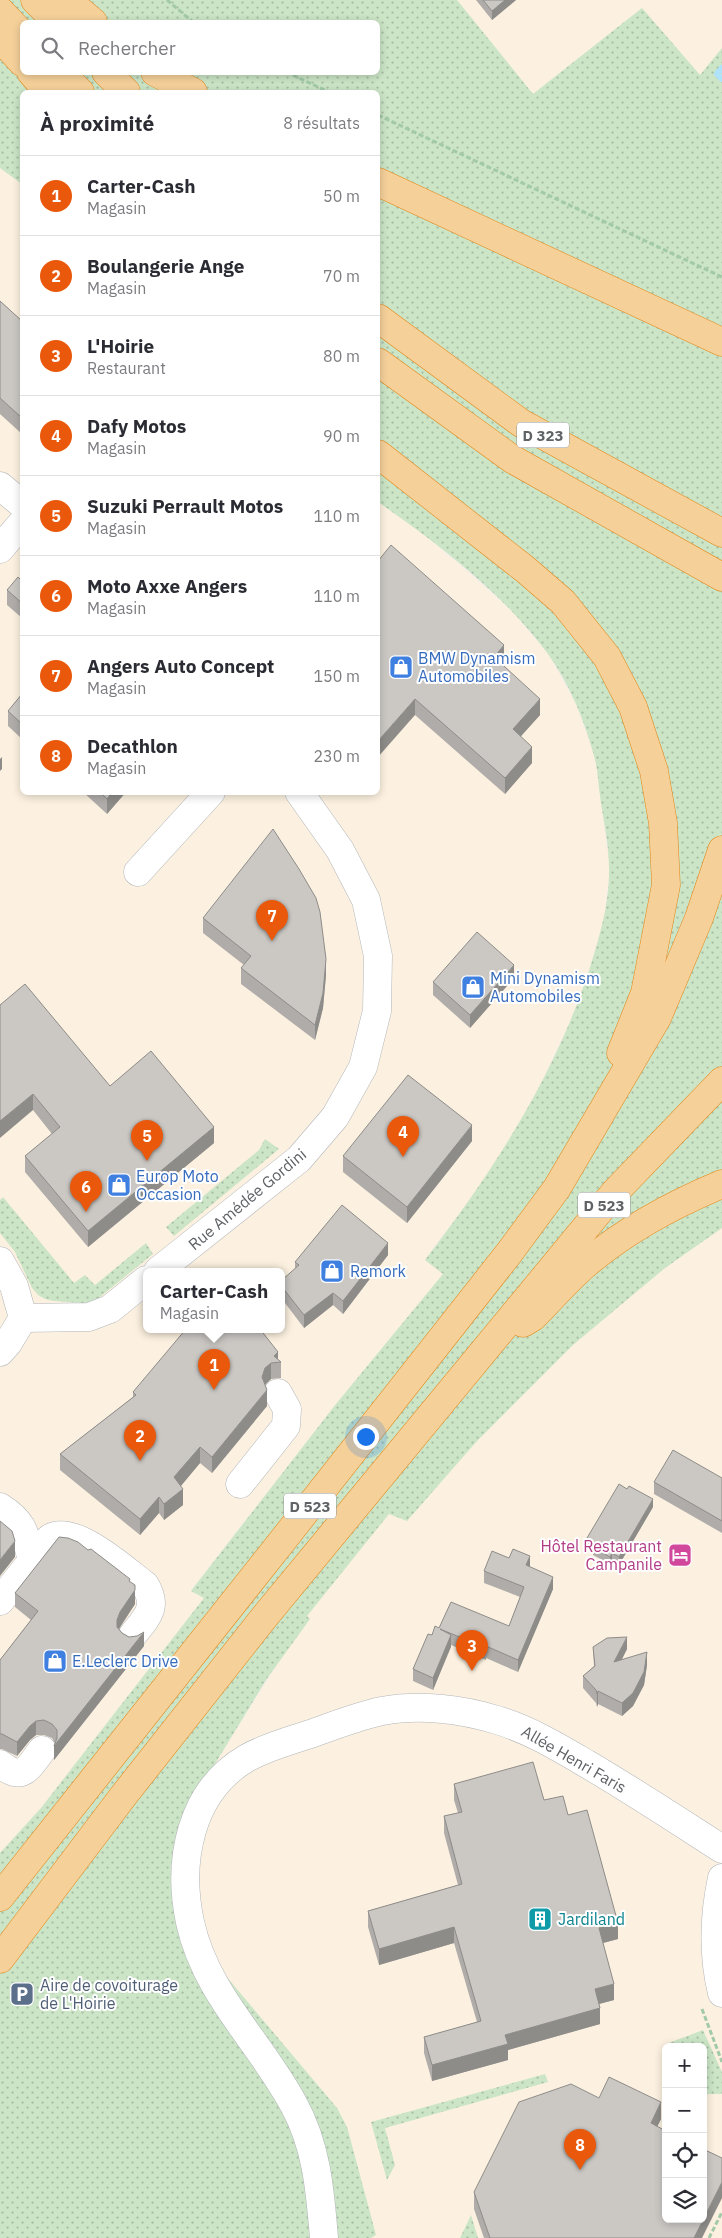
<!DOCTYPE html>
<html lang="fr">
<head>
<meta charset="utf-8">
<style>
  body { margin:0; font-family:"IBM Plex Sans",sans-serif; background:#f2f2f3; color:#2b2b33 }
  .controls { position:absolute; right:15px; bottom:15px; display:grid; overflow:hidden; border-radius:8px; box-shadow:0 2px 8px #0003 }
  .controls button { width:45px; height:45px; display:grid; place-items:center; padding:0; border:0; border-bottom:1px solid #e1e1e2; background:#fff; color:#2b2b33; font:25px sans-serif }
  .you { position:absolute; left:365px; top:1436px; width:18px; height:18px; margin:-12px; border:4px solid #fff; border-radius:50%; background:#1a73e8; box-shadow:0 0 0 8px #1a73e833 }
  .badge { display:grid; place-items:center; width:32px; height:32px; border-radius:50%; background:#ea580c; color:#fff; font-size:16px; font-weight:700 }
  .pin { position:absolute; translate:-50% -41px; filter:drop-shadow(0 1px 2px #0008) }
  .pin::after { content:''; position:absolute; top:26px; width:18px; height:15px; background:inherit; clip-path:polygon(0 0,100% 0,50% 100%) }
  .popup { position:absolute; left:143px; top:1268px; width:142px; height:65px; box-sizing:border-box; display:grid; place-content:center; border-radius:8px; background:#fff; filter:drop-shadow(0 1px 4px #0005); font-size:16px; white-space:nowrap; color:#7c7c81 }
  .popup b { font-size:19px; color:#2b2b33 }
  .popup::after { content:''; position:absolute; left:50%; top:100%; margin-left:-10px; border:10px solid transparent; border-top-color:#fff }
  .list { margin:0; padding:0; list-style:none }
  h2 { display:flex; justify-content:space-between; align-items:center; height:65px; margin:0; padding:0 20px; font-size:21px }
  h2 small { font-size:16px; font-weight:400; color:#7c7c81 }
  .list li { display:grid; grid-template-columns:32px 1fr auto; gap:15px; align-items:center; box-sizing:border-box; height:80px; padding:0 20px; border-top:1px solid #e1e1e2 }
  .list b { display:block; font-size:19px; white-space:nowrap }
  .list p { margin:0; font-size:16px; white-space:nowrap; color:#7c7c81 }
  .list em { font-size:16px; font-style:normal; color:#7c7c81 }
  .icon { flex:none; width:28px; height:28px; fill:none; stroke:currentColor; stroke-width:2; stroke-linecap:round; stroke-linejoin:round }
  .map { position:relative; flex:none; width:722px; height:2238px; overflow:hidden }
  .search { position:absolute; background:#fff; box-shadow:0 2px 8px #0003; left:20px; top:20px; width:360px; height:55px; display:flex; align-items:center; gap:12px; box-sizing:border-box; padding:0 18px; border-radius:8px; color:#7c7c81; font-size:19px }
  .panel { position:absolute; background:#fff; box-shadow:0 2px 8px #0003; left:20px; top:90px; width:360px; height:705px; border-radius:8px }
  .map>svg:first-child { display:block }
  .commercial { fill:#fcf1e0; fill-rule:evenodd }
  .grass { fill:url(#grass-dots); fill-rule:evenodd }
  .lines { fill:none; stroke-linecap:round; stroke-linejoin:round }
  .stream { stroke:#aee3f9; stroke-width:6 }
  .minor-casing { stroke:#b2b5b8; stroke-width:29 }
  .highway-casing { stroke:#e68412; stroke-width:29 }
  .path { stroke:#a2caa8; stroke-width:3; stroke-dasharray:5 2.5; stroke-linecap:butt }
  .minor { stroke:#fff; stroke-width:28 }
  .highway { stroke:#f5d099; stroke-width:28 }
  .wall { fill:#afaca9 }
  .shaded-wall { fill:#8e8c89 }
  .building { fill:#cbc8c4; stroke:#8e8c89 }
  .labels { text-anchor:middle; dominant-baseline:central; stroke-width:4; stroke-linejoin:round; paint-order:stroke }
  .shield { fill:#fff; stroke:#8f9294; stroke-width:1 }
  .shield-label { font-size:15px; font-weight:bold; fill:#5f6366 }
  .shop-label { font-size:16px; fill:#366cbe; stroke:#fff; text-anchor:start }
  .street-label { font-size:16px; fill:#5f6366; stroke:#fff }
  .hotel-label { font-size:16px; fill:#b23c85; stroke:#fff; text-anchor:end }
  .culture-label { font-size:16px; fill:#0d838f; stroke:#fff; text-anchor:start }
  .service-label { font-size:16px; fill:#4e5e75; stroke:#fff; text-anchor:start }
</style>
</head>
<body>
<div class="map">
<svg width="722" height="2238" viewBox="0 0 722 2238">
  <defs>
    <pattern id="grass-dots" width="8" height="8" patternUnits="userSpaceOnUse" patternTransform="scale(1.25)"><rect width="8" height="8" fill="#cbe5c6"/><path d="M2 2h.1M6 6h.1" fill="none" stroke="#a8bda5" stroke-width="1.8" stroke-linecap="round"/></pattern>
  </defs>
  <rect width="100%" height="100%" fill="#f0ede8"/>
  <g class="commercial">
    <polygon points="457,0 722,0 722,100 642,8 533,94"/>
    <path d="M 0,168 L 22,184 L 22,792 L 378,792 L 378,502 L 417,529 L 466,570 L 512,611 L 549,655 L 576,704 L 595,757 L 610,868 L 604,920 L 588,973 L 574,1013 L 542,1081 L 517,1128 L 486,1178 L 425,1259 L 443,1274 L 336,1404 L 191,1590 L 204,1598 L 41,1808 L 0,1853 ZM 146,1271 L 282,1271 L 282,1329 L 146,1329 Z"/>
    <path d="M 722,1228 L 722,2238 L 363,2238 L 372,2219 L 347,2127 L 337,2108 L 219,1969 L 212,1954 L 201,1913 L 198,1873 L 207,1777 L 307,1616 L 389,1513 L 460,1459 L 558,1358 L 601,1320 L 665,1268 ZM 666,2047 L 703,2047 L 703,2219 L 666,2219 Z"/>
  </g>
  <g class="grass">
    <path d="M 0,0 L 457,0 L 533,94 L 642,8 L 700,75 L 722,48 L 722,1228 L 665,1268 L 573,1345 L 477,1441 L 407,1521 L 389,1514 L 307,1616 L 310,1619 L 266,1680 L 207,1777 L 200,1856 L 199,1891 L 205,1932 L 220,1969 L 337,2108 L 347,2127 L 376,2235 L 371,2238 L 0,2238 L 0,1853 L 41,1808 L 204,1598 L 191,1591 L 336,1404 L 443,1274 L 425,1260 C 497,1166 562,1065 595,951 C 603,924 610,895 609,867 C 609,843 603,819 600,796 C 598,783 598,768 594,756 C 585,721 569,683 548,654 C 503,593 440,545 378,502 L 378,92 L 22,92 L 22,184 L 0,168 ZM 22,22 L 378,22 L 378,72 L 22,72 Z"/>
    <polygon points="265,1139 279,1149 174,1236 166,1227 259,1150"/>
    <polygon points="3,1197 74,1283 85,1275 95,1285 146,1243 153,1254 100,1297 92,1302 82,1303 54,1301 45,1299 38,1295 32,1288 15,1252 0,1233 0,1200"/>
    <polygon points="703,2030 722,2072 722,2094 703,2094 703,2047 668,2047 666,2044"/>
    <polygon points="545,2074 548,2082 385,2128 395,2165 387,2180 371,2122"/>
    <polygon points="471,2215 478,2238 460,2238"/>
  </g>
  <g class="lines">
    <polyline class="stream" points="722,68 717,74 722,79"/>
    <g class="minor-casing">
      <g id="minor">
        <polyline points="0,486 22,504"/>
        <polyline points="0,549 22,523"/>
        <polyline points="138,872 211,792"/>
        <polyline points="0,1261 14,1286 23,1318 8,1343 0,1352"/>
        <polyline points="158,1271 299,1159 335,1117 363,1067 377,1011 378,956 366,900 340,850 299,792"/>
        <polyline points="23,1318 89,1317 110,1309 146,1280"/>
        <polyline points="240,1484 286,1426 287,1409 278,1393"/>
        <path d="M 0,1507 C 24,1522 25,1534 32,1560"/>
        <path d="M 0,1601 L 50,1538 C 74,1523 126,1571 145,1585 C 159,1608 146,1618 132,1636"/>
        <path d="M 0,1764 C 23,1782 27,1769 42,1750"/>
        <path d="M 722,1878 C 714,1915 713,1956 722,1993"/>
        <path d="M 324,2238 C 320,2191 317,2147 294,2105 C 260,2041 206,1995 190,1922 C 177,1861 190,1791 247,1758 C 268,1746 293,1740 316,1732 C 338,1724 359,1716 382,1711 C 419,1704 461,1709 497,1720 C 530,1730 558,1747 587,1764 C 633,1791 677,1820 722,1849"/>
      </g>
    </g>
    <g class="highway-casing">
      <g id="highway">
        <polyline points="35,0 57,22"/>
        <polyline points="67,0 93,22"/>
        <polyline points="0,11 22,34"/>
        <polyline points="0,38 22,62"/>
        <polyline points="31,72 48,92"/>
        <polyline points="60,72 80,92"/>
        <polyline points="106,72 126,92"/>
        <polyline points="155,72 193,92"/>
        <polyline points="378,182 722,342"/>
        <polyline points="378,318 521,423 722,533"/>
        <polyline points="378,362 512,459 722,577"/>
        <polyline points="378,454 526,570 563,602 607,657 633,707 654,771 663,823 666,885 645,993 621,1053"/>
        <path d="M 523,1323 L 533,1317 C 551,1299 568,1279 587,1263 C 627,1229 674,1204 722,1184"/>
        <polyline points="0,1897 283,1540 509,1253 557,1188 657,1018 699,918 722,850"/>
        <polyline points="0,1959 124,1795 266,1615 615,1192 722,1081"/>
      </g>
    </g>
    <g class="path">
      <polyline points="167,0 193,22"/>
      <polyline points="286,72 329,92"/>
      <polyline points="378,115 722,277"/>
      <polyline points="702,2009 722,2062"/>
      <polyline points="709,2238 722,2212"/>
    </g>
    <use href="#minor" class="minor"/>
    <use href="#highway" class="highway"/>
  </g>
  <g class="wall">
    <polygon points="476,0 516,0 492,20"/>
    <polygon points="0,301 22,321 22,434 0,414"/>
    <polygon points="378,561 504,661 501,664 540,715 521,736 532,763 505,794 415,715"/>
    <polygon points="22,581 22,618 7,605 7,590"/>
    <polygon points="22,694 22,739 8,726 8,711"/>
    <polygon points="83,792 126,792 107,814"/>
    <polygon points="203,918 326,975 323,1008 315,1040 241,984 241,968 244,965 203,933"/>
    <polygon points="514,978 470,1028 433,995 433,982"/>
    <polygon points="0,1005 110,1086 214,1143 88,1247 25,1172 25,1156 52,1134 33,1110"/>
    <polygon points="472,1141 407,1223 343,1172 343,1156"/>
    <polygon points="388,1255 343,1314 333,1305 304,1328 282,1299 282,1280 295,1269 295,1262"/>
    <polygon points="278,1360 281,1362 281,1378 271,1379 265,1384 267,1406 212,1473 200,1463 181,1486 183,1505 164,1520 159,1513 140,1535 60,1470 60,1454 133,1397 133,1392"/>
    <polygon points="722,1478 722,1533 654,1494 654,1482"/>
    <polygon points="653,1507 619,1565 612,1561 610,1564 593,1555 593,1550 587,1546 587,1538"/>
    <polygon points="530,1567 553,1589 518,1672 486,1658 486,1660 451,1645 433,1690 413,1681 413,1669 432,1635 439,1628 509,1626 520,1597 484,1583 484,1571"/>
    <polygon points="130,1582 135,1604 119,1629 122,1633 144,1646 54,1760 55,1743 52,1738 44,1735 36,1735 30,1740 17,1756 2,1749 0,1749 0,1660 31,1620 15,1607 15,1593"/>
    <polygon points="593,1647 627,1649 622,1659 647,1665 644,1685 633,1706 622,1716 598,1704 597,1707 596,1703 583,1688 583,1676 594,1666"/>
    <polygon points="454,1784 544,1800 568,1815 618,1939 603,1943 614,2000 599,2004 600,2024 508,2050 508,2060 432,2081 424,2053 424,2037 477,2022 454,1943 379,1965 368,1927 368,1911 458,1885 444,1833 444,1816 458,1813 454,1800"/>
    <polygon points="599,2098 661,2119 657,2126 702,2238 484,2238 474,2209 474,2192"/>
  </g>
  <g class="shaded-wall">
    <polygon points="505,0 516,0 492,20 492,11"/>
    <polygon points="504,645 504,661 494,674 494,657"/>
    <polygon points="415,699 415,715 378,757 378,741"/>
    <polygon points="540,699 540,715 513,745 513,729"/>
    <polygon points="532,747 532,763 505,794 505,778"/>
    <polygon points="2,757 2,769 0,771 0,759"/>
    <polygon points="112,792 126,792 107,814 107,799"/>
    <polygon points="326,959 326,975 323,1008 315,1040 315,1025"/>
    <polygon points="514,965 514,978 470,1028 470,1015"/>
    <polygon points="33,1094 33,1110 0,1138 0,1121"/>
    <polygon points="472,1125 472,1141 407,1223 407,1207"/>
    <polygon points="214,1127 214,1143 88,1247 88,1231"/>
    <polygon points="388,1243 388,1255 343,1314 343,1301"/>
    <polygon points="333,1293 333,1305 304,1328 304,1315"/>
    <polygon points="278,1352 278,1362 274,1356"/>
    <polygon points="271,1363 271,1379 265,1385 262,1377 265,1368"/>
    <polygon points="267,1390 267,1406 212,1473 212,1457"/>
    <polygon points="200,1447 200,1463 174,1494 174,1477"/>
    <polygon points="183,1489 183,1505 164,1520 164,1504"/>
    <polygon points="159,1497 159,1513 140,1535 140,1519"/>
    <polygon points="653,1499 653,1507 619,1565 619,1557"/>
    <polygon points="15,1541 15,1557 0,1576 0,1560"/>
    <polygon points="612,1553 612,1561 610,1564 610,1557"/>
    <polygon points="530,1556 530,1568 526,1565"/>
    <polygon points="553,1577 553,1589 518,1672 518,1660"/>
    <polygon points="135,1590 135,1604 120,1627 117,1634 117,1620 120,1612"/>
    <polygon points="144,1632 144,1646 54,1760 54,1746"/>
    <polygon points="451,1635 451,1647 433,1690 433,1678"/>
    <polygon points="627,1637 627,1649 614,1675 614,1662"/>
    <polygon points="647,1652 647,1665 644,1685 633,1706 622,1716 622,1703"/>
    <polygon points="598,1691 598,1704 597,1707 597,1694"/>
    <polygon points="36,1721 36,1735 30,1740 17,1756 17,1742 30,1726"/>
    <polygon points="618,1923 618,1939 599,1944 599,1928"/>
    <polygon points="454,1927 454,1943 379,1965 379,1949"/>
    <polygon points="614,1984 614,2000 595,2005 595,1989"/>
    <polygon points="600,2008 600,2024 508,2050 508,2060 432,2081 432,2065 505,2035"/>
    <polygon points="661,2102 661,2119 651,2140 651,2123"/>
    <polygon points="722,2182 722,2198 702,2238 694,2238"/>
  </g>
  <g class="building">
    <polygon points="483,0 505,0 492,11"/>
    <polygon points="0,301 22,321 22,418 0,398"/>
    <polygon points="391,545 504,645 494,657 540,699 513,729 532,747 505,778 415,699 378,741 378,561"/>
    <polygon points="18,577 22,581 22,603 7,590"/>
    <polygon points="22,694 22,724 8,711"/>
    <polygon points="100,792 112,792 107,799"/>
    <polygon points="273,829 299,869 316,898 320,912 326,959 323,993 315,1025 241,968 251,956 203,918"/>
    <polygon points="477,932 514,965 470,1015 433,982"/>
    <polygon points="25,984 110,1086 151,1051 214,1127 88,1231 25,1156 60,1127 33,1094 0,1121 0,1005"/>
    <polygon points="408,1075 472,1125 407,1207 343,1156"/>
    <polygon points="342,1205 388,1243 343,1301 333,1293 304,1315 282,1287 282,1280 299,1265 295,1262"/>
    <polygon points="186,1329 260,1329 278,1352 274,1356 281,1362 271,1363 265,1368 262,1377 267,1390 212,1457 200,1447 174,1477 183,1489 164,1504 159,1497 140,1519 60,1454 136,1395 133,1392"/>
    <polygon points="673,1450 722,1478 722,1521 654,1482"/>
    <polygon points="619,1484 627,1489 629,1486 653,1499 619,1557 612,1553 610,1557 593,1547 595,1543 587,1538"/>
    <polygon points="0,1521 12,1531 15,1541 0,1560"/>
    <polygon points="59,1537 68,1538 78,1542 88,1550 91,1549 130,1579 129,1581 135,1585 135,1590 120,1612 117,1620 117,1627 122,1633 129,1637 137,1636 144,1632 54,1746 57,1738 57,1730 52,1724 44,1720 36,1721 30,1726 17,1742 2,1734 0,1734 0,1660 38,1611 15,1593"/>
    <polygon points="513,1549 530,1556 526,1565 553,1577 518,1660 486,1646 486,1648 440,1629 451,1635 433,1678 413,1669 428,1634 432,1635 435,1626 439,1628 451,1602 509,1626 524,1587 484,1571 492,1551 509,1558"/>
    <polygon points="627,1637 614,1662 647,1652 644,1672 633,1693 622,1703 598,1691 597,1694 596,1690 583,1676 595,1666 593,1647 607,1638"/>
    <polygon points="533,1762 544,1800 563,1796 568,1815 587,1810 618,1923 599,1928 614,1984 595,1989 600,2008 505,2035 508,2044 432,2065 424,2037 481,2021 454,1927 379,1949 368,1911 462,1884 444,1816 462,1812 454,1784"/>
    <polygon points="609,2077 661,2102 651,2123 666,2131 666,2219 703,2219 703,2149 722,2158 722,2182 694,2238 490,2238 474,2192 519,2102 571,2084 599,2098"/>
  </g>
  <defs>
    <g id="shop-square" transform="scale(1.25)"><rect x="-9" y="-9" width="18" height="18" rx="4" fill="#3f7fe0" stroke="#fff"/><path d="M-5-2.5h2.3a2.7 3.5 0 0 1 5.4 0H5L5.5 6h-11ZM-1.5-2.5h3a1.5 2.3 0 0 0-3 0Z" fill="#fff"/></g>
    <g id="hotel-square" transform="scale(1.25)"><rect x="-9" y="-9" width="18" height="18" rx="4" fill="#d1479c" stroke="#fff"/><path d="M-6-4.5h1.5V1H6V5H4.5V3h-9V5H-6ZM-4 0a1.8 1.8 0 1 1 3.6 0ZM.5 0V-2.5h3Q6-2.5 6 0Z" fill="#fff"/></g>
    <g id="building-square" transform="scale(1.25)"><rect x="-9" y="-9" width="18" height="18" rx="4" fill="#0f9aa8" stroke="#fff"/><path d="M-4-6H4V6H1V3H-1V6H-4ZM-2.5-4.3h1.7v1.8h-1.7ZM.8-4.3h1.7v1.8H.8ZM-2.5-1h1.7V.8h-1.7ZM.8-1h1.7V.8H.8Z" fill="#fff"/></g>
    <g id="parking-square" transform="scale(1.25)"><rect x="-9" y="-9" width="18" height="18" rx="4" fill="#5c6f8a" stroke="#fff"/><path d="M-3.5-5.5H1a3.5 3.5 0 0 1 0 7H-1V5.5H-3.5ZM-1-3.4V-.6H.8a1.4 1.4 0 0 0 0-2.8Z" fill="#fff"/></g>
  </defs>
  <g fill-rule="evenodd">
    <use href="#shop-square" x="401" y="667"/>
    <use href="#shop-square" x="473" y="987"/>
    <use href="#shop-square" x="119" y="1185"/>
    <use href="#shop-square" x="332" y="1271"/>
    <use href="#hotel-square" x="680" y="1555"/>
    <use href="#shop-square" x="55" y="1661"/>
    <use href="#building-square" x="540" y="1919"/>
    <use href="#parking-square" x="22" y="1994"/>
  </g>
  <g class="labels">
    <g class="shield">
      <rect x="517" y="422.5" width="52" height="25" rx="4"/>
      <rect x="578" y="1192.5" width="52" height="25" rx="4"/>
      <rect x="284" y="1493.5" width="52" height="25" rx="4"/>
    </g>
    <g class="shield-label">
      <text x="543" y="435">D 323</text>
      <text x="604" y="1205">D 523</text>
      <text x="310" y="1506">D 523</text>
    </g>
    <g class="shop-label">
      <text x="418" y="658">BMW Dynamism<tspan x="418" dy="18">Automobiles</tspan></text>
      <text x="490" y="978">Mini Dynamism<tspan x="490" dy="18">Automobiles</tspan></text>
      <text x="136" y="1176">Europ Moto<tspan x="136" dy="18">Occasion</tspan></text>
      <text x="350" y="1271">Remork</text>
      <text x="72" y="1661">E.Leclerc Drive</text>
    </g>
    <g class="street-label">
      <text transform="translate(247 1199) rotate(-40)">Rue Amédée Gordini</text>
      <text transform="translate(574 1759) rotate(30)">Allée Henri Faris</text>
    </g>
    <g class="hotel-label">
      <text x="662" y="1546">Hôtel Restaurant<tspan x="662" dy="18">Campanile</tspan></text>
    </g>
    <g class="culture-label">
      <text x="558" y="1919">Jardiland</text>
    </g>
    <g class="service-label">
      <text x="40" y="1985">Aire de covoiturage<tspan x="40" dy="18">de L'Hoirie</tspan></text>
    </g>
  </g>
</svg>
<div class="controls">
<button>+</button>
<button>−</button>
<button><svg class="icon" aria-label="locate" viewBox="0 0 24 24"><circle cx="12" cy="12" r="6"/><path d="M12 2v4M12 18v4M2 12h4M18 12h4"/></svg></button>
<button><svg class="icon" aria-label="layers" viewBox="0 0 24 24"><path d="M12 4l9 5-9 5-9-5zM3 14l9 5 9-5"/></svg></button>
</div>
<div class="you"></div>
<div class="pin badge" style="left:214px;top:1390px">1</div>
<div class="popup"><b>Carter-Cash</b>Magasin</div>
<div class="pin badge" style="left:140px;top:1461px">2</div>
<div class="pin badge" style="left:472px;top:1671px">3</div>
<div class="pin badge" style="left:403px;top:1157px">4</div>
<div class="pin badge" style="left:147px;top:1161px">5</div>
<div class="pin badge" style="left:86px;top:1212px">6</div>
<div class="pin badge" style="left:272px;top:941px">7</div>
<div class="pin badge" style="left:580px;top:2170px">8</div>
<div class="search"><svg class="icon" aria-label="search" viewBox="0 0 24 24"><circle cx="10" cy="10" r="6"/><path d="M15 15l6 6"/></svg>Rechercher</div>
<section class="panel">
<h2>À proximité<small>8 résultats</small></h2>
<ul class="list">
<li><span class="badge">1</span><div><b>Carter-Cash</b><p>Magasin</p></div><em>50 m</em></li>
<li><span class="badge">2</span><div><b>Boulangerie Ange</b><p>Magasin</p></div><em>70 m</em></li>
<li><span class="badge">3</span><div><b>L'Hoirie</b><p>Restaurant</p></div><em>80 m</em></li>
<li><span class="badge">4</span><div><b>Dafy Motos</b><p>Magasin</p></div><em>90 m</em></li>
<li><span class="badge">5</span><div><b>Suzuki Perrault Motos</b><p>Magasin</p></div><em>110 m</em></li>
<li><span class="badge">6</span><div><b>Moto Axxe Angers</b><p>Magasin</p></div><em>110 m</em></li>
<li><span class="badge">7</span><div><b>Angers Auto Concept</b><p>Magasin</p></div><em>150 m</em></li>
<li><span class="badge">8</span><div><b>Decathlon</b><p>Magasin</p></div><em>230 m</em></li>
</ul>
</section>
</div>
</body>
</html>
